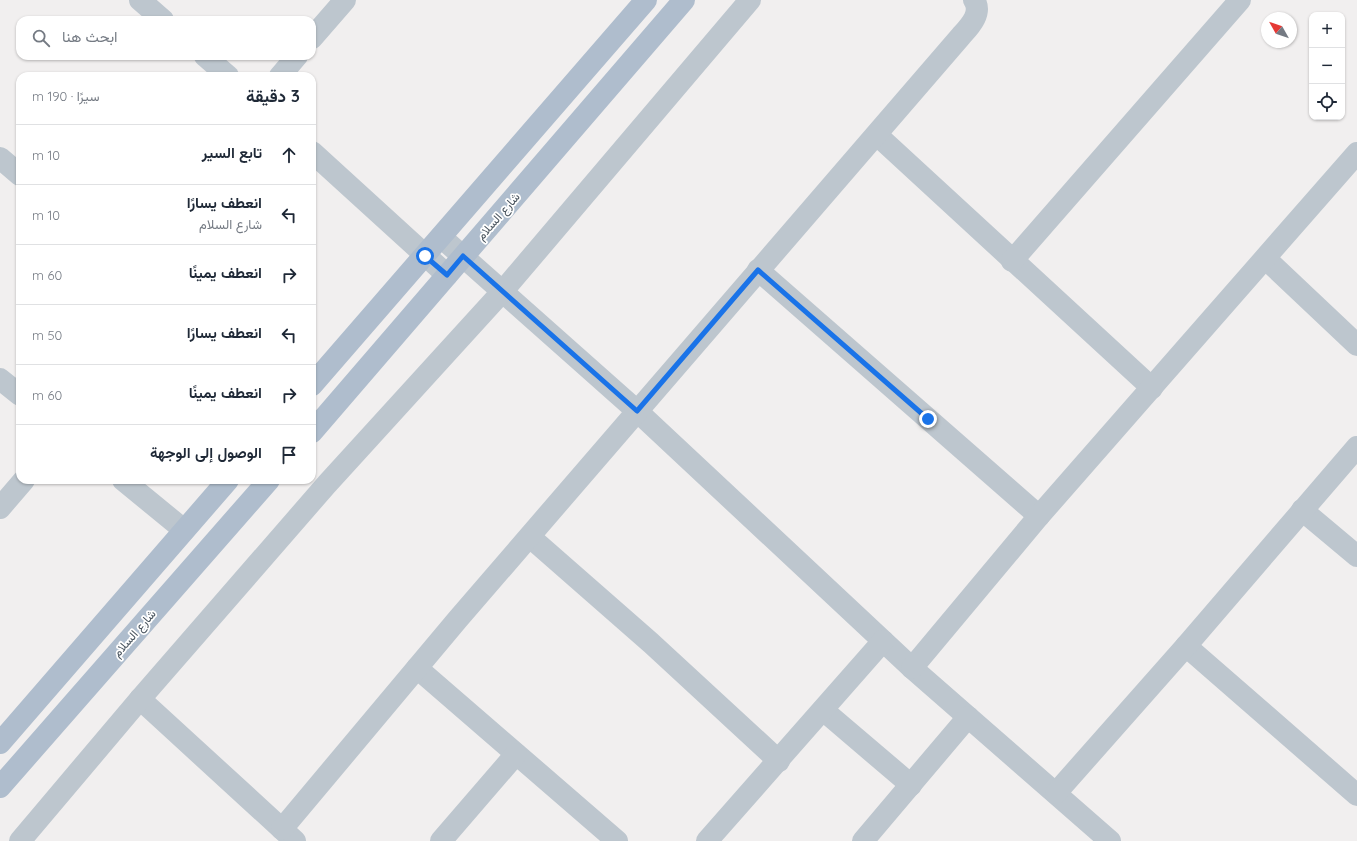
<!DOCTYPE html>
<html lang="ar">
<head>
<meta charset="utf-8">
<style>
  body { margin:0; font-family:Quicksand,Vazirmatn,sans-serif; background:#f6f6f7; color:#1f2937; direction:rtl }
  .controls { position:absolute; right:12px; top:12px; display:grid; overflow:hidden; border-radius:8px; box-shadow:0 1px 3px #0004 }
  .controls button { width:36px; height:36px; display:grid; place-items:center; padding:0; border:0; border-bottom:1px solid #e0e1e3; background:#fff; color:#1f2937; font:20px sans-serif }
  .compass { position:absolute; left:1261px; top:12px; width:36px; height:36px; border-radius:50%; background:#fff; box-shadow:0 1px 3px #0004; rotate:310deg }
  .stop { position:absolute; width:12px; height:12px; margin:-9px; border:3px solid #1a73e8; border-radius:50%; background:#fff }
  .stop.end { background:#1a73e8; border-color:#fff; box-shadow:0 1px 4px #0008 }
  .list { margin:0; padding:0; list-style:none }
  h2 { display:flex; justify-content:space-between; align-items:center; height:52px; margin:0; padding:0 16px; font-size:17px }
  h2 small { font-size:13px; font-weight:400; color:#747a83 }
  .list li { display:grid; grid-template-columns:26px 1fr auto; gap:12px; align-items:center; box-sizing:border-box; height:60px; padding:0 16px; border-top:1px solid #e0e1e3 }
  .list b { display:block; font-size:15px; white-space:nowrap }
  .list p { margin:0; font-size:13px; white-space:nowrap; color:#747a83 }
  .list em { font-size:13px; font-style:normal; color:#747a83 }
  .icon { flex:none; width:22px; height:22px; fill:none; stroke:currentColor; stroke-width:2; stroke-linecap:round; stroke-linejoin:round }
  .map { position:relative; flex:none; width:1357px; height:841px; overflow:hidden; direction:ltr }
  .search { position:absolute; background:#fff; box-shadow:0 1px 3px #0004; left:16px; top:16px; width:300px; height:44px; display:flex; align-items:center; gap:10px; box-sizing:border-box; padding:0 14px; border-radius:12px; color:#747a83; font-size:15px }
  .panel { position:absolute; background:#fff; box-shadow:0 1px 3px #0004; left:16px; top:72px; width:300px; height:412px; border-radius:12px; direction:rtl }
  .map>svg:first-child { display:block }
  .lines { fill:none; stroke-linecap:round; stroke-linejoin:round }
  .minor { stroke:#bdc6ce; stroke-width:22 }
  .major { stroke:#afbdcd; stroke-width:22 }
  .route { stroke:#1a73e8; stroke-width:5 }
  .labels { text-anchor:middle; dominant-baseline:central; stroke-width:3.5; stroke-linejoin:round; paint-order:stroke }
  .street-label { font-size:12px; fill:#47525c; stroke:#fff }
</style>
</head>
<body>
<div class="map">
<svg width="1357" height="841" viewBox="0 0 1357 841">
  <rect width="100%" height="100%" fill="#f1efef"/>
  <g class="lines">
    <g class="minor">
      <polyline points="140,0 163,20"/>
      <polyline points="312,38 345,0"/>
      <polyline points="205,56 228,76"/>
      <polyline points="280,76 297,56"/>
      <polyline points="877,135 1152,388"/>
      <polyline points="312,152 447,275"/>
      <polyline points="0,158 20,175"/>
      <polyline points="441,237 637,411 912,668 1110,841"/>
      <polyline points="1266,259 1357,345"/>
      <polyline points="1012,261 1240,0"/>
      <polyline points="758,270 1039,516"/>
      <polyline points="0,379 20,395"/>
      <polyline points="123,480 184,530"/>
      <polyline points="0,508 24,480"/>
      <polyline points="1302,510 1357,556"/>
      <polyline points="530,537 651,643 779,761"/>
      <polyline points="1186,646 1357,795"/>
      <polyline points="417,668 617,841"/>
      <polyline points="912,668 1039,516 1357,153"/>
      <polyline points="140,699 295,841"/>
      <polyline points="823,710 911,785"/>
      <polyline points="1056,793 1186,646 1357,447"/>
      <path d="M 282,829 L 458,619 L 961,36 C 969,27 983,13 974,0"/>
      <polyline points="20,841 140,699 327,484 502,292 750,0"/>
      <polyline points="441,841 516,754"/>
      <polyline points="707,841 883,641"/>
      <polyline points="863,841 968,717"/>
    </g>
    <g class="major">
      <polyline points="312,385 646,0"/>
      <polyline points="312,432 684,0"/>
      <polyline points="0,743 228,480"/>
      <polyline points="0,787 269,480"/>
    </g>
  </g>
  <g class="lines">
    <polyline class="route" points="425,256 447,275 463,256 637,411 758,270 928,419"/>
  </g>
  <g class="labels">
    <g class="street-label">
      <text transform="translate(498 216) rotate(-49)">شارع السلام</text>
      <text transform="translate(134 633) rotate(-49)">شارع السلام</text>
    </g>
  </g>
</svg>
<div class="controls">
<button>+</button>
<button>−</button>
<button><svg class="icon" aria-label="locate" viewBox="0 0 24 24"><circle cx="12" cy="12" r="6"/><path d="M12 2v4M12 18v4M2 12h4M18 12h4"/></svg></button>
</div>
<svg class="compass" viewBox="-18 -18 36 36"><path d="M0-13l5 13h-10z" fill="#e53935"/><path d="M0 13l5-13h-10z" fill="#747a83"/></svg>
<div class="stop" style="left:425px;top:256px"></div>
<div class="stop end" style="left:928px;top:419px"></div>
<div class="search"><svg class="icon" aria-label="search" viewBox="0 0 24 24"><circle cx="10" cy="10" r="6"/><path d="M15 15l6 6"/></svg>ابحث هنا</div>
<section class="panel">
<h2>3 دقيقة<small>سيرًا · 190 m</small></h2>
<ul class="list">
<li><svg class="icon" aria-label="ahead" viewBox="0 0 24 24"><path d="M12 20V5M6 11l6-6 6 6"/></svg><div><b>تابع السير</b></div><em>10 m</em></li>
<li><svg class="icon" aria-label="left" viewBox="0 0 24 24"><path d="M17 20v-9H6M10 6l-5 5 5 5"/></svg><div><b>انعطف يسارًا</b><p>شارع السلام</p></div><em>10 m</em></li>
<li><svg class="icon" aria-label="right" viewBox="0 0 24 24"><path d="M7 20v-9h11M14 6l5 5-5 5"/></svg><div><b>انعطف يمينًا</b></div><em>60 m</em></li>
<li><svg class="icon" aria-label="left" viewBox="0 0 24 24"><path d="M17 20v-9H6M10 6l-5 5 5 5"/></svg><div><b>انعطف يسارًا</b></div><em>50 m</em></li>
<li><svg class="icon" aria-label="right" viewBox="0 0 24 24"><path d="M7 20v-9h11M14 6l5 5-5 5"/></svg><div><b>انعطف يمينًا</b></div><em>60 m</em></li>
<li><svg class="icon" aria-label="arrive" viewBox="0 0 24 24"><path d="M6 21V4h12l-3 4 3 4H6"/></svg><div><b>الوصول إلى الوجهة</b></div></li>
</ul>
</section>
</div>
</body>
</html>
